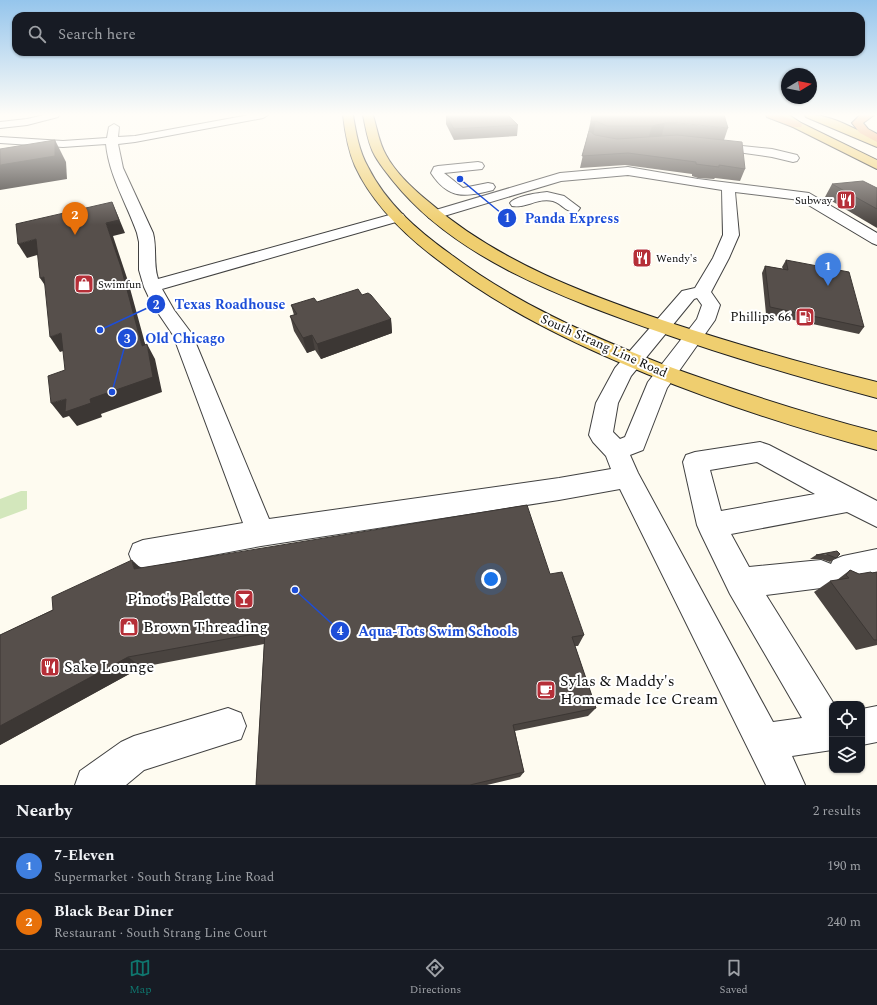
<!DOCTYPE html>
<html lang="en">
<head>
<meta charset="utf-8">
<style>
  body { margin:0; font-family:Spectral,serif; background:#242831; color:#f1f3f6 }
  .controls { position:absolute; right:12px; bottom:12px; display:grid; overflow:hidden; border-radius:8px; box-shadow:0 1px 3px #0004 }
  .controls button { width:36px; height:36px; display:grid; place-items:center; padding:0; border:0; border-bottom:1px solid #363941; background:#171b24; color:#f1f3f6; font:20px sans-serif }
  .compass { position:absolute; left:781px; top:68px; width:36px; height:36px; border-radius:50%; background:#171b24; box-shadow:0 1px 3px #0004; rotate:80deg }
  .you { position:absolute; left:491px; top:579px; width:14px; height:14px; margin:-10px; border:3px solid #fff; border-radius:50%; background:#1a73e8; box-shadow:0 0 0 6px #1a73e833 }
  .badge { display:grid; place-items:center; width:26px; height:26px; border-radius:50%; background:#0f766e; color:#fff; font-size:13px; font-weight:700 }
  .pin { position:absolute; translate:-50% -33px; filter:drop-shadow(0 1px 2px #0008) }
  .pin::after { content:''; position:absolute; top:21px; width:14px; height:12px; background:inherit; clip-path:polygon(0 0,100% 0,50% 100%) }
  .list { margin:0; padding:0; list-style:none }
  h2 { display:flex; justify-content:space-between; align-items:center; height:52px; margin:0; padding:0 16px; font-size:17px }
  h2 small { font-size:13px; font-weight:400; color:#9ea1a6 }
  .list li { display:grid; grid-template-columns:26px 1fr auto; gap:12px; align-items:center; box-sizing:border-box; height:56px; padding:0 16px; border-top:1px solid #363941 }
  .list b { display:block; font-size:15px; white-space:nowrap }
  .list p { margin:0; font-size:13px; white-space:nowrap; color:#9ea1a6 }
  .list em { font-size:13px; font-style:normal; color:#9ea1a6 }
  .icon { flex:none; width:22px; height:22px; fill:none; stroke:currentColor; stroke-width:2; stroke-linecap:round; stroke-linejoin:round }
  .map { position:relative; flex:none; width:877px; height:785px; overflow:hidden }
  .search { position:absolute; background:#171b24; box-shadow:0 1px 3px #0004; left:12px; right:12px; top:12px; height:44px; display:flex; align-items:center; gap:10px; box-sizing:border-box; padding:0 14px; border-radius:12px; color:#9ea1a6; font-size:15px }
  .sheet { height:164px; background:#171b24 }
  nav { display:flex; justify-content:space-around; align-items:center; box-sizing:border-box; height:56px; border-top:1px solid #363941; background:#171b24; font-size:11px; color:#9ea1a6 }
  nav a { display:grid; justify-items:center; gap:2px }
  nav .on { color:#0f766e }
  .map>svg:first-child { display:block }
  .green { fill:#d3e7bc }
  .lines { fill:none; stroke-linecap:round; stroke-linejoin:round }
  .minor-casing { stroke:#414141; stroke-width:2 }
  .major-casing { stroke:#1f1f1f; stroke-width:2 }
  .highway-casing { stroke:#1f1f1f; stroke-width:2 }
  .minor { fill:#fff; fill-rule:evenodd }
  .major { fill:#efce6f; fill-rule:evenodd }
  .highway { fill:#eb9e62; fill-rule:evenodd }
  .wall { fill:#4a4440 }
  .shaded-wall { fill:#3c3734 }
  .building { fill:#564f4b; stroke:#3c3734 }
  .labels { text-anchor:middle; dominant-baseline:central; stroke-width:4; stroke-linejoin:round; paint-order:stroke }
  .far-poi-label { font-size:11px; fill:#0e0e0e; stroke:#fff; text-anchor:start }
  .poi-label { font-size:13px; fill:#0e0e0e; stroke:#fff; text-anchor:end }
  .street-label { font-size:13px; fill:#0e0e0e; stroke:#fff }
  .near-poi-label { font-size:16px; fill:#0e0e0e; stroke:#fff; text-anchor:start }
  .leader { fill:none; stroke:#1d4ed8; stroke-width:1.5 }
  .callout-dot { fill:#1d4ed8; stroke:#fff; stroke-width:1.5 }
  .mark-label { font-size:12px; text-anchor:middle; font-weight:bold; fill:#fff }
  .callout-label { font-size:14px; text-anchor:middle; font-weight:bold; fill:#1d4ed8; stroke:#fff; stroke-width:4; stroke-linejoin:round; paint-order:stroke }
</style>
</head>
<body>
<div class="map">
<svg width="877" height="785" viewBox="0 0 877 785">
  <rect width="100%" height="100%" fill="#fefbf0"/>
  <polygon class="green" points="21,491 27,491 27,509 0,519 0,499"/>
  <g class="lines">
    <g class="minor-casing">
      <g id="minor">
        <polygon points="44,115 59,115 58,117 27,125 0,128 0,122 27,119"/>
        <path d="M 249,115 L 268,115 L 263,118 L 135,142 L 118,144 L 123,168 L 153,233 C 157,248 153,264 158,279 L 393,214 L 398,213 L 403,214 L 405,217 L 403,220 L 162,289 L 174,310 L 192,334 L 269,519 L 559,478 L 611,469 L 606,456 L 593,442 L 589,435 L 596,403 L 615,368 L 682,291 L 695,288 L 713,258 L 723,235 L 722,190 L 628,175 L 561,181 L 434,219 L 429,218 L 427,215 L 429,212 L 560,173 L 628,167 L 698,179 L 809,193 L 877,233 L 877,245 L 872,243 L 800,200 L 735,192 L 739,235 L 729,258 L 711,292 L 720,305 L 715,320 L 667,388 L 643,450 L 630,455 L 638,473 L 773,722 L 802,718 L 730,594 L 701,534 L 697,525 L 683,462 L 686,455 L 695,452 L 760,442 L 769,445 L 877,501 L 877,527 L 847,512 L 731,534 L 749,567 L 821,560 L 831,564 L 833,560 L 843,556 L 877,549 L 877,577 L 843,584 L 833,580 L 832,584 L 821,588 L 766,595 L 834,704 L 832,704 L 832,750 L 792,756 L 805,785 L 766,785 L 620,489 L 559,500 L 261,546 L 143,568 L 133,564 L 129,554 L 133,544 L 143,540 L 243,523 L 173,335 L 152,304 L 144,287 L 139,270 L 139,242 L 137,233 C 127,204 109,176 106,144 L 63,147 L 0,143 L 0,137 L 63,141 L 107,138 L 109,127 L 114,124 L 119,127 L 118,137 L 135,136 ZM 697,298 L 702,305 L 697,319 L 648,382 L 625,437 L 620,439 L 613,432 L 618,403 L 631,376 L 694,299 ZM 757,462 L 815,494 L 721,511 L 710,470 Z"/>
        <polygon points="713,143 772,149 797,155 799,158 797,161 793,162 772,157 709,148 707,146 709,144"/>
        <path d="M 478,162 L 482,163 L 484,166 L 482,169 L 444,173 L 463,188 L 488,183 L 493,184 L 495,187 L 493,190 C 464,197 449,200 431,173 L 434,167 L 438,166 Z"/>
        <path d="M 547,192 L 564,196 L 580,208 L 578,211 C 566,214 563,204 553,201 C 538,197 525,209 512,206 L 510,203 C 515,196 538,193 547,192 Z"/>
        <polygon points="877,706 877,742 862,745 862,709"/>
        <polygon points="228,708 241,713 246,726 241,739 144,770 126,785 75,785 80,771 121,742 134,736"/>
      </g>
    </g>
    <g class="major-casing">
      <g id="major">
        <path d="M 343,115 L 353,115 C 356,133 359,151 368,167 C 386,203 417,230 449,253 C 513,302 588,335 662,364 C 733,390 804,413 877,432 L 877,450 C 799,429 722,404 647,374 C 574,344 501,309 438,260 C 405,235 373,205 355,166 C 348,150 345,132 343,115 Z"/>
        <path d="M 363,115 L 373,115 C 377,128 379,143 386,155 C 395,172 414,190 429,202 C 498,262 585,294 671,323 C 739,345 807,365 877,382 L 877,398 C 805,379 733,358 662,333 C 569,300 457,261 393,181 C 387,173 380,165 375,156 C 368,144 366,129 363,115 Z"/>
        <polygon points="778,115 789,115 801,123 877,160 877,169 793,127"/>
        <path d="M 805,115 C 827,112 857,130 877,140 L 877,147 L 806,117 Z"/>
      </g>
    </g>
    <g class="highway-casing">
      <g id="highway">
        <polygon points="766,115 779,115 801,123 802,125 801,127 793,127 767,117"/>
        <polygon points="860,115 874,115 863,123 868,129 877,134 877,142 860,133 852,123"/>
      </g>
    </g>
    <use href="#minor" class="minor"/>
    <use href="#major" class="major"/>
    <use href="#highway" class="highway"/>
  </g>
  <g class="wall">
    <polygon points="446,115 508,115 518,125 517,136 454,140 446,124"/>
    <polygon points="592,115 728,128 724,140 745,169 740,181 715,178 714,179 698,178 692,176 692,174 625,165 580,168"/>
    <polygon points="832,184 877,188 877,228 825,197"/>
    <polygon points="786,260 864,327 859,334 766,314 762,273 765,266 783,269 782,267"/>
    <polygon points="362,295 391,319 392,333 321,359 315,350 307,353 294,331 290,316 294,315 291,305 317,302"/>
    <polygon points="840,554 836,558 830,562 821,559 810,559 816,555"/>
    <polygon points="140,568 550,574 584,635 578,646 575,646 596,708 588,716 515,731 524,772 520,777 487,785 256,785 264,644 142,667 0,745 0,635"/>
    <polygon points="850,570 859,574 877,572 877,645 856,650 814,592 830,581 837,580"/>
  </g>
  <g class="shaded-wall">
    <polygon points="596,121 593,136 588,137 591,122"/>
    <polygon points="665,123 661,138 648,140 652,126"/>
    <polygon points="55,140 66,162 67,179 0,190 0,165"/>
    <polygon points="112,202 118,216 125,233 113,236 128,281 149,358 147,344 155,359 162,392 101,414 102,417 77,426 69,416 63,418 51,403 66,399 90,399 142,346 106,223"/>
    <polygon points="36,239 44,253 27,258 18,244"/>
    <polygon points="44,277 50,293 40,278"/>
    <polygon points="391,319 392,333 321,359 317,344"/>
    <polygon points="61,333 72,348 60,352 50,337"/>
    <polygon points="312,335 315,350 307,353 303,338"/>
    <polygon points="132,560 145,572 134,569"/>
    <polygon points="128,657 142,667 0,745 0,726"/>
  </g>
  <g class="building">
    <polygon points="446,115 508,115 518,125 454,129"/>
    <polygon points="592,115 724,115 728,128 678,123 665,123 652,126 607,126 596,121 591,122"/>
    <polygon points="589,131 595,135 617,139 677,135 742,142 745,169 719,165 719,167 703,165 696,164 696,162 628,153 582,156"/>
    <polygon points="55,140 55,156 0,165 0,149"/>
    <polygon points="863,181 877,188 877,209 832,184"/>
    <polygon points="112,202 119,220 106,223 121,267 142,346 147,344 153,377 90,399 91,403 65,412 66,399 51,403 48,376 65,370 61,333 50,337 44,277 40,278 36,239 18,244 16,224"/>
    <polygon points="786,260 849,272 864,327 770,307 765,266 788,270"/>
    <polygon points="358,289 362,295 368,293 371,295 391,319 317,344 312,335 303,338 290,316 297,314 291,305 314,298 317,302"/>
    <polygon points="527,505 550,574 562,572 584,635 572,637 596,708 513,725 524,772 470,785 256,785 265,632 128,657 0,726 0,635 53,610 52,597 132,560 134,569"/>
    <polygon points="837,551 840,554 836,558 826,554 816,555"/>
    <polygon points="850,570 859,574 871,572 872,573 877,572 877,640 874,640 830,581 849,578 846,575"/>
  </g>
  <linearGradient id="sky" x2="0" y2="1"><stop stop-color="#95c5ec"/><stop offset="0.51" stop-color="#fffdf8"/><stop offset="1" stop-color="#fffdf8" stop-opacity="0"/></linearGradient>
  <rect width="877" height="225" fill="url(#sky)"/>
  <defs>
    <g id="restaurant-square" transform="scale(1)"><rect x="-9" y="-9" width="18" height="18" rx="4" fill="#b52f38" stroke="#fff"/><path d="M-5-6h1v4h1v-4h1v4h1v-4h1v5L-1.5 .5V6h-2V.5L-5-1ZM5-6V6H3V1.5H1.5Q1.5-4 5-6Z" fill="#fff"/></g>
    <g id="shop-square" transform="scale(1)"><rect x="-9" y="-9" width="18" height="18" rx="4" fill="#b52f38" stroke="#fff"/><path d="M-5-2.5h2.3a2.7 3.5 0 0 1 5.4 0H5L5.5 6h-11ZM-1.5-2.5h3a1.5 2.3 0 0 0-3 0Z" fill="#fff"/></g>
    <g id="fuel-square" transform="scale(1)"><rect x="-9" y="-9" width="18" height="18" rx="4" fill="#b52f38" stroke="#fff"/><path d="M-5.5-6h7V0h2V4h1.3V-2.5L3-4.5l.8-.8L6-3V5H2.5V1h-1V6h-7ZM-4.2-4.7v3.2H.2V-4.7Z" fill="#fff"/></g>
    <g id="bar-square" transform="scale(1)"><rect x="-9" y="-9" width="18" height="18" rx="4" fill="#b52f38" stroke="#fff"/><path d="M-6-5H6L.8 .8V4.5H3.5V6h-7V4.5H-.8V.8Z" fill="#fff"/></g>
    <g id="cafe-square" transform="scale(1)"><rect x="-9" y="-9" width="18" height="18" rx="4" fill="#b52f38" stroke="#fff"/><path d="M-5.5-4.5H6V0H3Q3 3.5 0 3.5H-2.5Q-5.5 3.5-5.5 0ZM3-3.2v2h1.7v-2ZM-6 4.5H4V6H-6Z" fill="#fff"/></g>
  </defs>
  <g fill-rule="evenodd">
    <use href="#restaurant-square" x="846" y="200"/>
    <use href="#restaurant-square" x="642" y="258"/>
    <use href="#shop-square" x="84" y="284"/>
    <use href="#fuel-square" x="805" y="317"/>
    <use href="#bar-square" x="244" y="599"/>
    <use href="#shop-square" x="129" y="627"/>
    <use href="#restaurant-square" x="50" y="667"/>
    <use href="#cafe-square" x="546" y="690"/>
  </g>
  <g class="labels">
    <g class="far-poi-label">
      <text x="832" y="200" text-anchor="end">Subway</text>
      <text x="656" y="258">Wendy's</text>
      <text x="98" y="284">Swimfun</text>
    </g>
    <g class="poi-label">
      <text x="791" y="317">Phillips 66</text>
    </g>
    <g class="street-label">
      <text transform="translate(604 346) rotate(24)">South Strang Line Road</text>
    </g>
    <g class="near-poi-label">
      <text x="230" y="599" text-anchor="end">Pinot's Palette</text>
      <text x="143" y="627">Brown Threading</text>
      <text x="64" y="667">Sake Lounge</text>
      <text x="560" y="681">Sylas &amp; Maddy's<tspan x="560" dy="18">Homemade Ice Cream</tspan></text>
    </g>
  </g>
  <path class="leader" d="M460 179L507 218M100 330L156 304M112 392L127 338M295 590L340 631"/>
  <g class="callout-dot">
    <circle cx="460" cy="179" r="4"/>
    <circle cx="100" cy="330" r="4"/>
    <circle cx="112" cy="392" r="4"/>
    <circle cx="295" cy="590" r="4"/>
    <circle cx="507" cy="218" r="10"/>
    <circle cx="156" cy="304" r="10"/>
    <circle cx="127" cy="338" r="10"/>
    <circle cx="340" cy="631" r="10"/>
  </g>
  <g class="mark-label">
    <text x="507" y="222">1</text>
    <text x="156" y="309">2</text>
    <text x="127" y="343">3</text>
    <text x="340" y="635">4</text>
  </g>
  <g class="callout-label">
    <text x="572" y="223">Panda Express</text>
    <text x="230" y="309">Texas Roadhouse</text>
    <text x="185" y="343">Old Chicago</text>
    <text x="438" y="636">Aqua-Tots Swim Schools</text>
  </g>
</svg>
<div class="controls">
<button><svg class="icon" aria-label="locate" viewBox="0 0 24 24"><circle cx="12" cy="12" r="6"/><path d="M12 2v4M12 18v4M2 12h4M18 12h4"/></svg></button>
<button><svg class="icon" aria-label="layers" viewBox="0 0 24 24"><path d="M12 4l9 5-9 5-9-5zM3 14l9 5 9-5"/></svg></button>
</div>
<svg class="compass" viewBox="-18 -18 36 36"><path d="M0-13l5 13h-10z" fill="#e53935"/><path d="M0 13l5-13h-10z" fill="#9ea1a6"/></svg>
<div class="you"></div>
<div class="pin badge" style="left:828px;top:286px;background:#3f7fe0">1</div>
<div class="pin badge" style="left:75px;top:235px;background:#e8710a">2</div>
<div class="search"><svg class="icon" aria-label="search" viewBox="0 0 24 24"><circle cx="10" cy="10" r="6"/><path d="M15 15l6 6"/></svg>Search here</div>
</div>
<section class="sheet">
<h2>Nearby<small>2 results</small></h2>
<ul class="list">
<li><span class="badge" style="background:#3f7fe0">1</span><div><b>7-Eleven</b><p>Supermarket · South Strang Line Road</p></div><em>190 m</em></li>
<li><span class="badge" style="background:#e8710a">2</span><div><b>Black Bear Diner</b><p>Restaurant · South Strang Line Court</p></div><em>240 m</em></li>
</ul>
</section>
<nav>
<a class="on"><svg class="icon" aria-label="map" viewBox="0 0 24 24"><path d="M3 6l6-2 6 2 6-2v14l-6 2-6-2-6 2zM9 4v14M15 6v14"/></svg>Map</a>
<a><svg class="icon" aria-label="directions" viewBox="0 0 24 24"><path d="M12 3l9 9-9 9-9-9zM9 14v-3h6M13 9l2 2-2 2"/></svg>Directions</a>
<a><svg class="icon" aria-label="saved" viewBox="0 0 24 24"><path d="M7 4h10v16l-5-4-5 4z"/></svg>Saved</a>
</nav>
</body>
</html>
